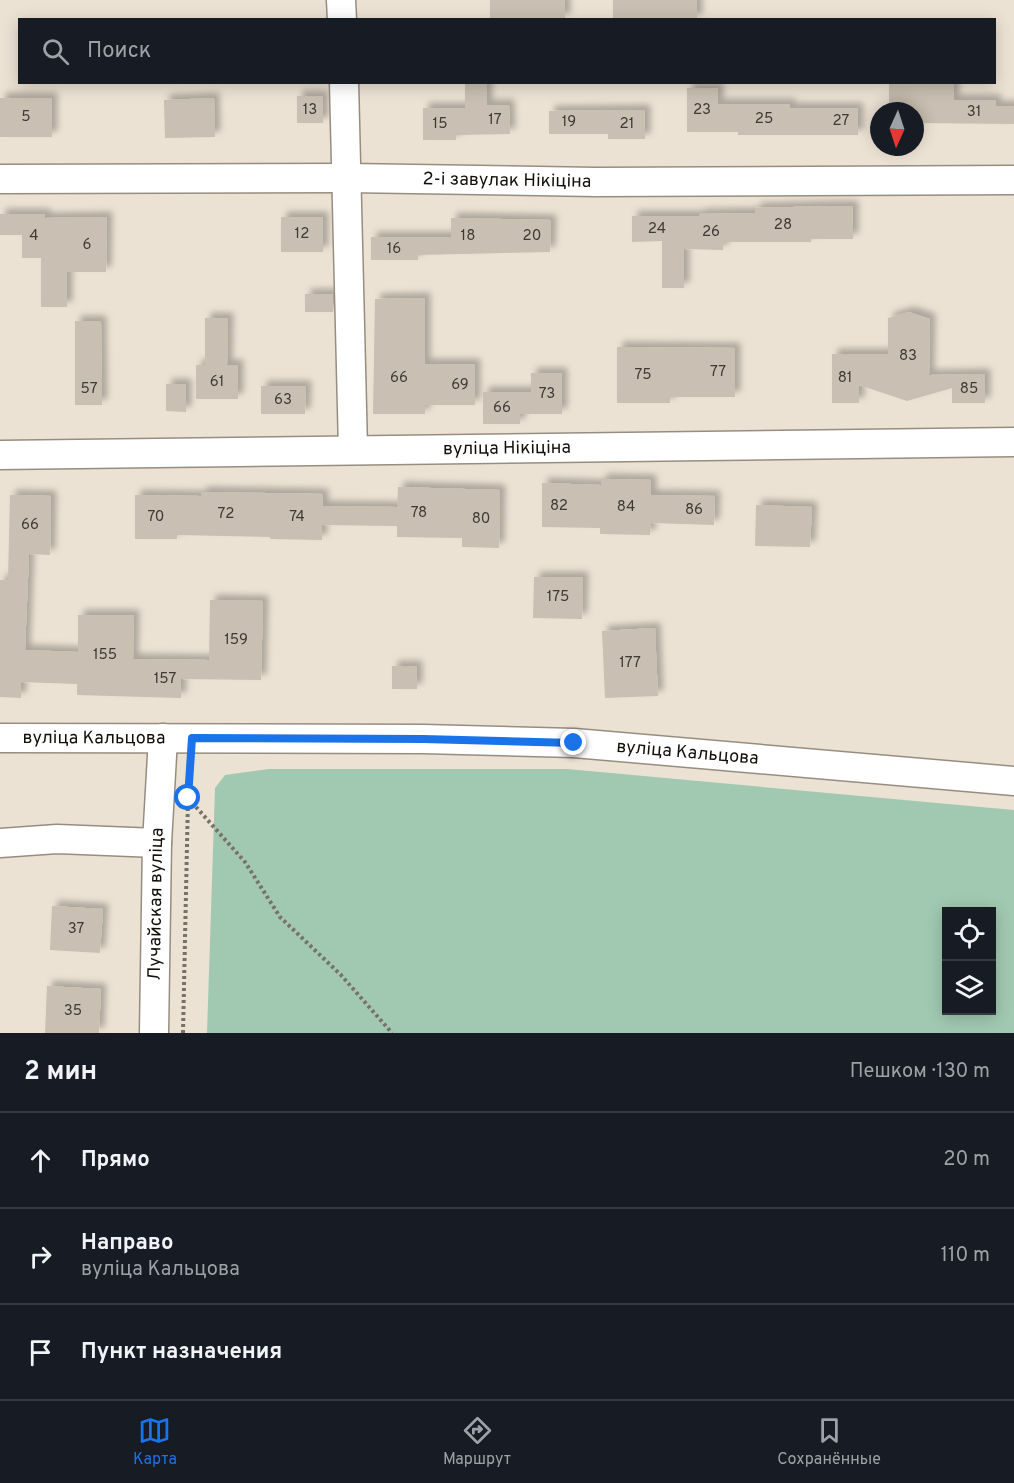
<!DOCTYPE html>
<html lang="ru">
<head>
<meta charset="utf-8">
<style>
  body { margin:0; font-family:Overpass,sans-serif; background:#20242c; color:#f1f3f6 }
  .controls { position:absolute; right:18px; bottom:18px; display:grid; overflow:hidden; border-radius:0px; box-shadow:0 3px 15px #0003 }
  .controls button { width:54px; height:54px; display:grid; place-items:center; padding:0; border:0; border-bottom:2px solid #363941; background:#171b24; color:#f1f3f6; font:30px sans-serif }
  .compass { position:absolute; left:870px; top:102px; width:54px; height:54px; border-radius:50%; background:#171b24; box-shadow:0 3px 15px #0003; rotate:183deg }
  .stop { position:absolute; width:18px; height:18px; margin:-14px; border:4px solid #1a73e8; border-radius:50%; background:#fff }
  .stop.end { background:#1a73e8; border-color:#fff; box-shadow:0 2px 6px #0008 }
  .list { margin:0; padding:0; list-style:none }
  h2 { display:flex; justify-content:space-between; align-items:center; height:78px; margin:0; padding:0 24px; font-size:26px }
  h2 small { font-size:20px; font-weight:400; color:#9ea1a6 }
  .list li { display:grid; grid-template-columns:39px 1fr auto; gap:18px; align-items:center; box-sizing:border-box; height:96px; padding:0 24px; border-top:2px solid #363941 }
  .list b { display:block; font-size:22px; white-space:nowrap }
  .list p { margin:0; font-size:20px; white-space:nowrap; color:#9ea1a6 }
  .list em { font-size:20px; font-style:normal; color:#9ea1a6 }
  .icon { flex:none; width:33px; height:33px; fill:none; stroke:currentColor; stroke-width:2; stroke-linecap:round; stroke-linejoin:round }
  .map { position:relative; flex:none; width:1014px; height:1033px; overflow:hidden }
  .search { position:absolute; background:#171b24; box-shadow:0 3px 15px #0003; left:18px; right:18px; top:18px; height:66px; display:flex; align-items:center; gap:15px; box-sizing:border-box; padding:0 21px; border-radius:0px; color:#9ea1a6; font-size:22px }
  .sheet { height:366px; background:#171b24 }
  nav { display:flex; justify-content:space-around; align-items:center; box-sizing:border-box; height:84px; border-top:2px solid #363941; background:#171b24; font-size:16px; color:#9ea1a6 }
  nav a { display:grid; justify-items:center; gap:3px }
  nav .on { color:#1a73e8 }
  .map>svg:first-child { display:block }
  .green { fill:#a1c9b1; fill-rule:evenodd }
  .building { fill:#c9bfb2; filter:url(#shadow) }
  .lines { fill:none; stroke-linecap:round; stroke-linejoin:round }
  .minor-casing { stroke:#968d81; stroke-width:31 }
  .path { stroke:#787169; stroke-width:4; stroke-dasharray:3 3; stroke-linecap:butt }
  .minor { stroke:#fff; stroke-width:28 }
  .route { stroke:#1a73e8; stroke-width:8 }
  .labels { text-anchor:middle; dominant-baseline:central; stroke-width:4.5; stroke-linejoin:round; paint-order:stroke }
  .number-label { font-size:15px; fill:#403a34 }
  .street-label { font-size:18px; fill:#120e0a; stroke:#fff }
</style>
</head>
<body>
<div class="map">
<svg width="1014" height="1033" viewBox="0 0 1014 1033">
  <defs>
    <filter id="shadow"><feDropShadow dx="5.5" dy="-5.5" stdDeviation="3" flood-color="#0004"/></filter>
  </defs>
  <rect width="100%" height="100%" fill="#ece2d4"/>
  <path class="green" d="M 269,769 L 567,769 L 1014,810 L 1014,1033 L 207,1033 L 215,788 L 225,775 ZM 946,912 L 992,912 L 992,1010 L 946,1010 Z"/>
  <g class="building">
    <polygon points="490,0 565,0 565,19 490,20"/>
    <rect x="613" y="0" width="84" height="20"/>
    <polygon points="465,82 487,82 487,105 509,105 510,134 456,135 456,140 423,140 423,108 465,108"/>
    <polygon points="889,82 954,82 954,100 996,100 996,106 1014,106 1014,124 915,123 915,111 889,111"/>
    <polygon points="687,88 718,88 718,104 790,104 790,108 858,108 858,135 738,135 738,132 687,132"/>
    <rect x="297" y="96" width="26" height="27"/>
    <rect x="0" y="98" width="52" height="39"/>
    <polygon points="214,98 215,137 165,138 164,100"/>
    <polygon points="645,110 645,139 608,139 608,134 549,134 549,111"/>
    <polygon points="829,206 853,206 853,239 811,239 811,242 723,242 723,250 684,249 684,288 662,288 662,241 632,242 632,216 699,216 699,214 755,213 755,208"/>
    <polygon points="0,214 45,214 45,218 107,217 106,272 67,272 67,307 41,307 41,258 22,258 22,235 0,235"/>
    <rect x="281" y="217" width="42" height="35"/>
    <polygon points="451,218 551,220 550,252 418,255 418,260 371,260 371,237 451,237"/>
    <rect x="305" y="294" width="28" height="18"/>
    <polygon points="425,298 425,364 475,364 475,405 425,405 425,414 373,414 375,299"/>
    <polygon points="909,312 930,319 929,375 985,374 985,403 952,403 952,388 907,401 859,385 859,403 832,403 832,354 888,354 888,318"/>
    <polygon points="205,318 228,318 227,365 238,365 238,399 196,399 196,365 205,365"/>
    <polygon points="75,321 101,321 102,405 75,405"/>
    <polygon points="617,347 735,348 735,397 670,397 670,403 617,403"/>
    <polygon points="531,373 562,373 562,414 520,414 520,424 483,424 483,392 531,392"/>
    <polygon points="166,384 186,384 186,412 166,411"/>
    <polygon points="261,386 306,386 305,414 261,414"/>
    <polygon points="601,479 651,480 651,495 715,496 714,525 651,523 650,535 600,534 600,528 542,527 542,483 601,485"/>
    <polygon points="398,487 500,490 499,548 462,547 462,538 397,537 397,526 322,525 322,540 270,539 270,537 177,535 177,539 135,539 135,495 201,496 201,492 323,494 323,506 397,507"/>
    <polygon points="10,495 51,496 50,555 29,554 25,650 78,652 78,615 134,615 133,659 209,660 210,600 263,601 261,680 181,679 181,698 77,695 77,684 21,682 21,698 0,697 0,580 8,580"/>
    <polygon points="756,505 812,507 810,547 755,546"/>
    <polygon points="534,577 583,577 582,619 533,618"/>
    <polygon points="655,628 658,696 605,698 602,631"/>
    <rect x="392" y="666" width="25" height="23"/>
    <polygon points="52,906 103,909 100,953 50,950"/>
    <polygon points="47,986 101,989 99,1033 45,1033"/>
  </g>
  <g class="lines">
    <g class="minor-casing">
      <g id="minor">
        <polyline points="341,0 342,20"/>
        <polyline points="344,82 353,449"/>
        <path id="s1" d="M 0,179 L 348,178 L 596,182 L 1014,180"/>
        <path id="s2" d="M 0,455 L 1014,442"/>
        <path id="s3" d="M 0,738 L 423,739 L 574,743 L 1014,781"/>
        <polyline points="0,843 57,839 157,843"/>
        <path id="s4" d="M 154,1033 L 157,843 L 163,738"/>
      </g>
    </g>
    <g class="path">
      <polyline points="188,798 245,862 280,917 341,975 392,1033"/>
      <polyline points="183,1033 188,798 191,763"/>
    </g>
    <use href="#minor" class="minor"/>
  </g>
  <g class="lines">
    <polyline class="route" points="188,798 192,738 423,739 574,743"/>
  </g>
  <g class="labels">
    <g class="number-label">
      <text x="310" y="110">13</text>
      <text x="702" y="110">23</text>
      <text x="974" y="112">31</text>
      <text x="26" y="117">5</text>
      <text x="764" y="119">25</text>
      <text x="495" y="120">17</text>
      <text x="841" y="121">27</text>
      <text x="569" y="122">19</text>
      <text x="440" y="124">15</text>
      <text x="627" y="124">21</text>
      <text x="783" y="225">28</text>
      <text x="657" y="229">24</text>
      <text x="711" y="232">26</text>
      <text x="302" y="234">12</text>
      <text x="34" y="236">4</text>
      <text x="468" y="236">18</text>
      <text x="532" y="236">20</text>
      <text x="87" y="245">6</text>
      <text x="394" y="249">16</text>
      <text x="908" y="356">83</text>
      <text x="718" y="372">77</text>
      <text x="643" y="375">75</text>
      <text x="399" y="378">66</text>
      <text x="845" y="378">81</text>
      <text x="217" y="382">61</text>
      <text x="460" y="385">69</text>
      <text x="89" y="389">57</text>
      <text x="969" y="389">85</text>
      <text x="547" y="394">73</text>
      <text x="283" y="400">63</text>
      <text x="502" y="408">66</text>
      <text x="559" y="506">82</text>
      <text x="626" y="507">84</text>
      <text x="694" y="510">86</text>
      <text x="419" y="513">78</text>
      <text x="226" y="514">72</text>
      <text x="156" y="517">70</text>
      <text x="297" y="517">74</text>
      <text x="481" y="519">80</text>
      <text x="30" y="525">66</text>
      <text x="558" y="597">175</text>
      <text x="236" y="640">159</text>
      <text x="105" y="655">155</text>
      <text x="630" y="663">177</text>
      <text x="165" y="679">157</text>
      <text x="76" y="929">37</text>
      <text x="73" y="1011">35</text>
    </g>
    <g class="street-label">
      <text stroke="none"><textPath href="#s1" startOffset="507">2-і завулак Нікіціна</textPath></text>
      <text stroke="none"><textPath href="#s2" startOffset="507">вуліца Нікіціна</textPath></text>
      <text stroke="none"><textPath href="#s3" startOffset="94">вуліца Кальцова</textPath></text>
      <text stroke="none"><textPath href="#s3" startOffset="688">вуліца Кальцова</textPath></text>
      <text stroke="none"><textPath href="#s4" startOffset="129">Лучайская вуліца</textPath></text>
    </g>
  </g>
</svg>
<div class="controls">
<button><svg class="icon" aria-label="locate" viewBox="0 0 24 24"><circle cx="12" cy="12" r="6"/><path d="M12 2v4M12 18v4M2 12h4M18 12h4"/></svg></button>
<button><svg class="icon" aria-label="layers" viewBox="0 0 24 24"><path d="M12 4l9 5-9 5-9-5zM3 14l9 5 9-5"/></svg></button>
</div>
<svg class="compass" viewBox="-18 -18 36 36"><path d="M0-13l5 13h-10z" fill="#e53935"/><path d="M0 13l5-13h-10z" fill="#9ea1a6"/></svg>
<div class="stop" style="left:188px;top:798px"></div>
<div class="stop end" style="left:574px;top:743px"></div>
<div class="search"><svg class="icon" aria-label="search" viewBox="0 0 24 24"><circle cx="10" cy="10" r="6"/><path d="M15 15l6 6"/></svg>Поиск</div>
</div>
<section class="sheet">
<h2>2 мин<small>Пешком · 130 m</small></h2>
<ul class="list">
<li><svg class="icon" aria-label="ahead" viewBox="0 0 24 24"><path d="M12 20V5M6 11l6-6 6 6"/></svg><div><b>Прямо</b></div><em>20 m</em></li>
<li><svg class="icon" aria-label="right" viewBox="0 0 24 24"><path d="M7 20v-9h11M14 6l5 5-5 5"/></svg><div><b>Направо</b><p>вуліца Кальцова</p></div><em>110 m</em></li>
<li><svg class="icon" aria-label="arrive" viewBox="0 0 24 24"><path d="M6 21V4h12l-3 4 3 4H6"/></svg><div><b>Пункт назначения</b></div></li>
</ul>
</section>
<nav>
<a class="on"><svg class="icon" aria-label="map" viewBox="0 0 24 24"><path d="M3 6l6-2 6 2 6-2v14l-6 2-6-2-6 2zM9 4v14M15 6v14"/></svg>Карта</a>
<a><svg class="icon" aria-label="directions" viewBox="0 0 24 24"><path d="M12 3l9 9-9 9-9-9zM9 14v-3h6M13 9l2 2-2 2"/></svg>Маршрут</a>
<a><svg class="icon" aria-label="saved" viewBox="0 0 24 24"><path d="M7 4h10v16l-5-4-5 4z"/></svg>Сохранённые</a>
</nav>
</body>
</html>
